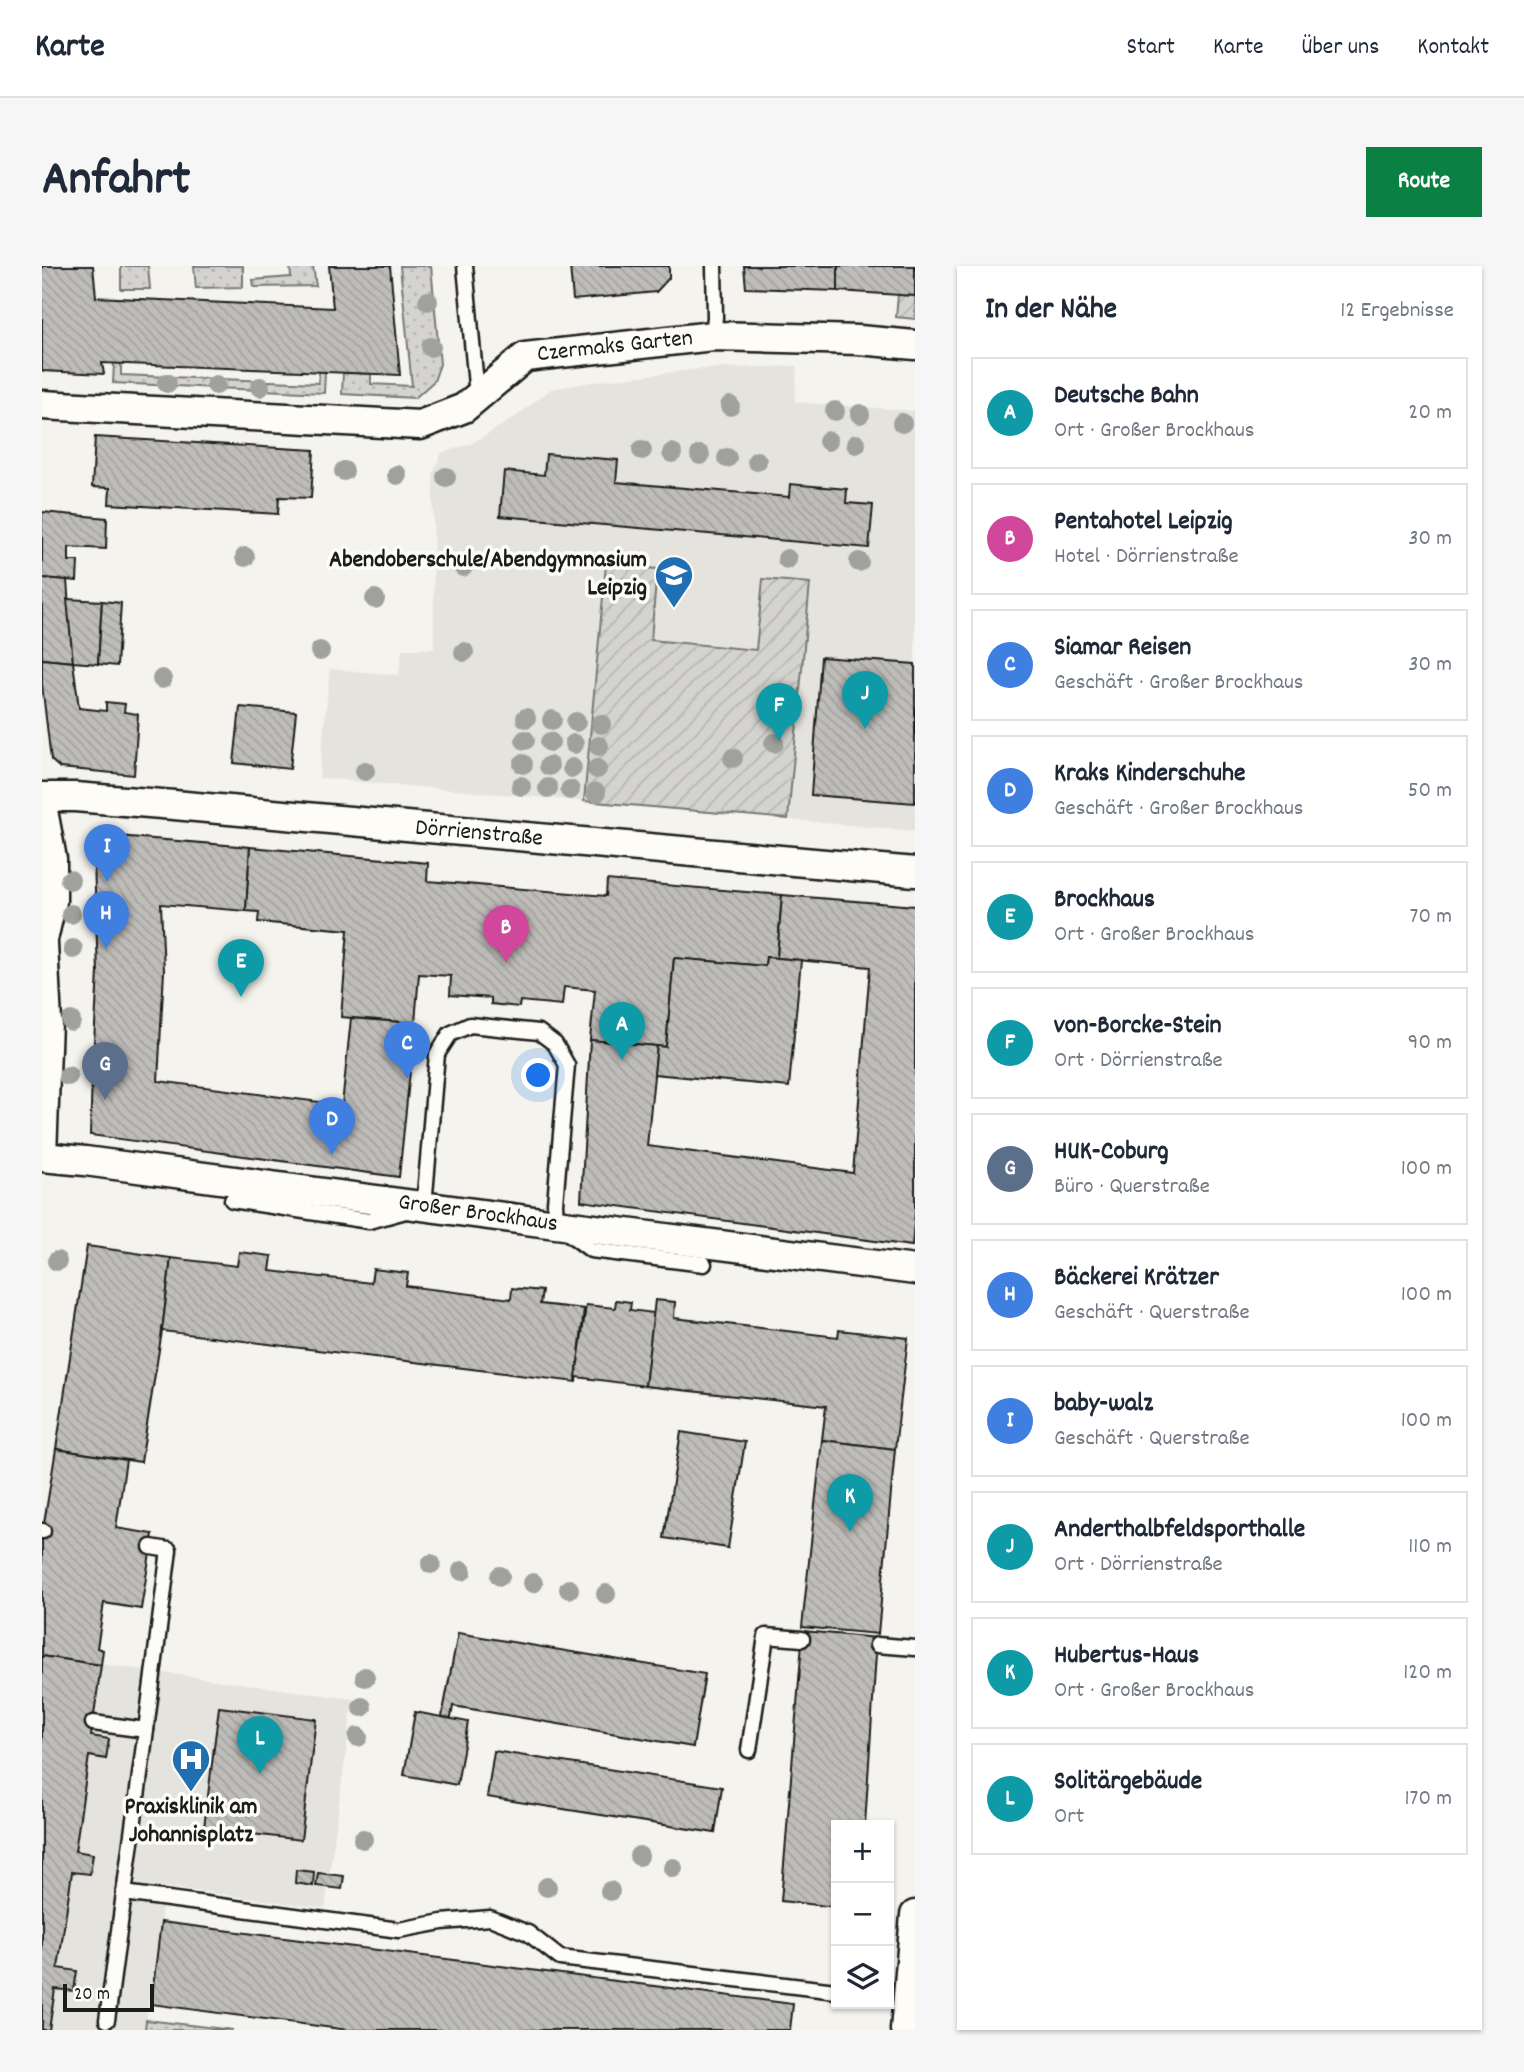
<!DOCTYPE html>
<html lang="de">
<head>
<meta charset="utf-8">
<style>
  body { margin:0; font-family:Dekko,sans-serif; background:#f6f6f7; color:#1f2937 }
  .controls { position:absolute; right:21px; bottom:21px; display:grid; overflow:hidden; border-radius:0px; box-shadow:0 2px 5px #0004 }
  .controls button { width:63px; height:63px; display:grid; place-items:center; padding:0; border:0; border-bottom:2px solid #e0e1e3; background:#fff; color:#1f2937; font:35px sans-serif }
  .scale { position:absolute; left:21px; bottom:18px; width:91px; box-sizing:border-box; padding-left:7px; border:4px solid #1c1c1c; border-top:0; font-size:19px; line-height:24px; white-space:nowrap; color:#1c1c1c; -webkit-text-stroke:5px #fdfcf7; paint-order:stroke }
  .you { position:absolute; left:497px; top:810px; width:24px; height:24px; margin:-18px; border:5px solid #fff; border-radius:50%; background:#1a73e8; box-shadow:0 0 0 10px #1a73e833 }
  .badge { display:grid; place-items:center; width:46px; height:46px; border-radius:50%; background:#0b8043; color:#fff; font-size:23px; font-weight:700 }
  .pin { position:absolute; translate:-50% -58px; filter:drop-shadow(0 2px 4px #0008) }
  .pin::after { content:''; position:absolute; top:37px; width:24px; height:21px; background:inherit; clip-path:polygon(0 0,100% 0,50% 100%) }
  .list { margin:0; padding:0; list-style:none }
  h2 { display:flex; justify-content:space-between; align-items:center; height:91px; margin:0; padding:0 28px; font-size:30px }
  h2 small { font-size:23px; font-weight:400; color:#747a83 }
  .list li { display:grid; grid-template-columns:46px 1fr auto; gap:21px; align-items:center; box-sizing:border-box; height:112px; margin:0 14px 14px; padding:0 14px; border:2px solid #e0e1e3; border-radius:0px }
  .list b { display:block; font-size:26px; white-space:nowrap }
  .list p { margin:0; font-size:23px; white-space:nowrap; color:#747a83 }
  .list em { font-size:23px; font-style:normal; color:#747a83 }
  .icon { flex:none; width:38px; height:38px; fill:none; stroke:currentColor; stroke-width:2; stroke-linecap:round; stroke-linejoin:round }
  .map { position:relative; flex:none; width:873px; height:1764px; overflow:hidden; border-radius:0px }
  header { display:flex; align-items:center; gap:42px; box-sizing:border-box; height:98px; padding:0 35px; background:#fff; border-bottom:2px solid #e0e1e3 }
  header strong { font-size:33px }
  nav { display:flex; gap:38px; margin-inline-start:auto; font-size:24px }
  .intro { display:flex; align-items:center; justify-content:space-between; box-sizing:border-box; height:168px; padding:0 42px }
  h1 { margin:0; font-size:49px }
  .button { padding:18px 32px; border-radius:0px; background:#0b8043; color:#fff; font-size:24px; font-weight:700 }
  main { display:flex; gap:42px; padding:0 42px }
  aside { flex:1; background:#fff; border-radius:0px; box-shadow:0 2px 5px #0004 }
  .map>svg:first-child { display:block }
  .built { fill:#e4e3de }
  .grass { fill:url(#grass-dots); stroke:#787876; stroke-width:2 }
  .garden { fill:url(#garden-furrows); stroke:#787876; stroke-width:2 }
  .building { fill:url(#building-back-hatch); stroke:#1c1c1c; stroke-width:2 }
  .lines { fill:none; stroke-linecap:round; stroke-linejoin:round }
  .service-casing { stroke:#1c1c1c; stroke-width:19 }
  .minor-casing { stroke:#1c1c1c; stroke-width:33 }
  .service { stroke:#fdfcf7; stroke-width:14 }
  .minor { stroke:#fdfcf7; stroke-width:28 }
  .tree { fill:#a0a09d }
  .labels { text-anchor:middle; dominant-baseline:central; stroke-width:7; stroke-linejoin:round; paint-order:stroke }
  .street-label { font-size:24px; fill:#1c1c1c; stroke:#fdfcf7 }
  .poi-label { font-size:24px; font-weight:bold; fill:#1c1c1c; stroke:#fdfcf7; text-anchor:end }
</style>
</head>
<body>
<header>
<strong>Karte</strong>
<nav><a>Start</a><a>Karte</a><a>Über uns</a><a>Kontakt</a></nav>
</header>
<div class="intro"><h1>Anfahrt</h1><a class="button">Route</a></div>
<main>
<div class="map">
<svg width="873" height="1764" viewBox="0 0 873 1764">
  <defs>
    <pattern id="grass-dots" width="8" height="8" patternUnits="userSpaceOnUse" patternTransform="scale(1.75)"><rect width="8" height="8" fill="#d4d3cf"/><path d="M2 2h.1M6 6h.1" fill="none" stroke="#b5b5b1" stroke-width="1.8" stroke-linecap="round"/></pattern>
    <pattern id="garden-furrows" width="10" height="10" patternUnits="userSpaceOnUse" patternTransform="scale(1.75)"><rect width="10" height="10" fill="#d4d3cf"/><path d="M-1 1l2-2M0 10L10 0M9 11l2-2" fill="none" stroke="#b5b5b1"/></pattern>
    <pattern id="building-back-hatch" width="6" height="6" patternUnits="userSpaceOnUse" patternTransform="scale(1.75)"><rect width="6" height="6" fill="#bebdba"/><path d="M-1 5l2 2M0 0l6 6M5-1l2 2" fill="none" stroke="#a3a29f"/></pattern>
  </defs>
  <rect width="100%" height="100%" fill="#f4f3ee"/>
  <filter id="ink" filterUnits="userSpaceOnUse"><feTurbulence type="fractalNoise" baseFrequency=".0143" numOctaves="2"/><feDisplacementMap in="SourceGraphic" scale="14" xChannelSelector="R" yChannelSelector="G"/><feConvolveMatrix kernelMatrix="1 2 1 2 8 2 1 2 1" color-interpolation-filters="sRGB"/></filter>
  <g filter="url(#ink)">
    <g class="built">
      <polygon points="755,100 753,136 873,145 873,565 277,512 288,403 357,409 360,383 392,383 391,208 399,187 429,178 472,152 509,123 556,115 659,103"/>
      <polygon points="0,1390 311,1433 283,1642 123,1621 103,1764 0,1764"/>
    </g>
    <g class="grass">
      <polygon points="79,0 106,0 108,23 79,23"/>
      <polygon points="152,0 201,0 201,21 154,22"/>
      <polygon points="248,0 271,0 274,20 212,21 211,14 249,11"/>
      <polygon points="358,0 389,0 398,98 392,115 373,132 300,128 301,107 329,108 329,118 370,120"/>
      <polygon points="72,97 79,98 79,109 276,117 277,106 283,106 282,127 71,117"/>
      <polygon points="104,1754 191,1764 103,1764"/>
    </g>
    <g class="garden">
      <polygon points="856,29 873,30 873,53 854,51"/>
      <polygon points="564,298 615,303 609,374 714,384 721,313 768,317 746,553 542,535"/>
    </g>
    <g class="building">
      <polygon points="0,0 51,0 54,31 291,42 287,0 348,0 358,109 60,97 62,108 0,105"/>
      <polygon points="528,0 627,0 627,12 614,26 531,34"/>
      <polygon points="702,0 796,0 796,25 704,22"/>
      <polygon points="796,0 873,0 873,30 796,25"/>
      <polygon points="53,171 272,184 269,232 237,231 236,248 67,238 68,222 50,221"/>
      <polygon points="504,188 576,194 574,216 747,231 748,218 805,223 804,237 831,239 827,282 458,250 462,205 502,209"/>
      <polygon points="0,246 65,252 64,283 27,281 27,295 36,295 35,315 0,312"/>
      <polygon points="0,312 25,314 31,396 0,393"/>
      <polygon points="25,333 60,335 56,398 31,396"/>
      <polygon points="60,335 79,337 75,400 56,398"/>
      <polygon points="779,391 873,398 873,537 769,529"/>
      <polygon points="0,393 31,396 37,442 64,445 64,436 83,438 82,446 96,448 92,509 18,502 9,494 0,418"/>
      <polygon points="198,441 254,446 248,503 192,497"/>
      <polygon points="51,568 208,581 204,645 119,638 122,705 116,815 300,839 309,752 373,757 357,911 48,869 50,812 56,706"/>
      <polygon points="208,581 386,597 385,615 412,617 564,630 565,614 740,629 735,692 724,691 723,700 632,692 624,781 548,774 553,724 522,721 520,739 478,735 477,741 449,738 449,732 408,729 409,710 377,708 373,757 299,751 306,664 216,656 217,646 204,645"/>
      <polygon points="740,629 873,640 873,946 870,980 539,935 548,774 615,780 605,880 811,907 828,701 735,692"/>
      <polygon points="724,691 759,694 747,821 612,808 615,780 624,781 632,692 723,700"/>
      <polygon points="45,980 129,992 120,1065 99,1196 14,1183"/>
      <polygon points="197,986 230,990 228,1005 329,1017 331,1003 366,1007 364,1020 469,1033 470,1022 500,1025 498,1038 542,1043 534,1116 120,1065 129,992 195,1000"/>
      <polygon points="574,1034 589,1036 588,1044 612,1047 603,1120 534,1111 544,1039 573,1042"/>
      <polygon points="613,1034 633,1036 632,1052 796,1071 797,1064 866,1072 853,1183 780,1174 784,1140 603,1120"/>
      <polygon points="639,1166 703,1176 686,1282 622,1272"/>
      <polygon points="780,1174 853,1183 836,1368 760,1361"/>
      <polygon points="14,1183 84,1194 74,1262 111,1268 99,1343 62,1337 55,1382 61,1384 59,1399 0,1390 0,1270"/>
      <polygon points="761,1365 835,1372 823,1559 794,1559 794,1641 739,1635"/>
      <polygon points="416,1367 663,1408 651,1481 411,1440 409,1452 400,1451"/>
      <polygon points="0,1390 59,1399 49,1470 67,1473 64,1493 47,1490 33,1585 51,1588 48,1608 30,1606 16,1702 35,1705 32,1725 13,1723 7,1764 0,1764"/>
      <polygon points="177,1441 274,1453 259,1574 162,1562"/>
      <polygon points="373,1446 426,1456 415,1519 362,1509"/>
      <polygon points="452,1485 680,1521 673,1567 445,1531"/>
      <polygon points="254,1604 272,1606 271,1620 253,1617"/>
      <polygon points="276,1607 302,1610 300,1623 274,1620"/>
      <polygon points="119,1656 751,1738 748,1764 306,1764 109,1738"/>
    </g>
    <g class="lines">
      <g class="service-casing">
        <g id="service">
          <polyline points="423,0 435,130"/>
          <polyline points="671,70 673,51 672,0"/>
          <polyline points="190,934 327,955 382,940 395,788 408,768 428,759 497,766 513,778 525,799 513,937 514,958 549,984 662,998"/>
          <polyline points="0,1265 1,1265"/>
          <polyline points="835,1379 873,1382"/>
          <polyline points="51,1457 104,1464 65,1754"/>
          <polyline points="104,1464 127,1284 109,1281"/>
          <polyline points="707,1484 724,1370 760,1373"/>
          <polyline points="82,1627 357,1664 400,1656 448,1652 486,1667 518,1692 794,1725"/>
        </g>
      </g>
      <g class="minor-casing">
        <g id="minor">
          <polyline points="0,139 378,159 422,142 483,91 671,70 817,74 873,79"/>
          <polyline points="0,531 33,531 132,539 873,606"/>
          <polyline points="0,539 10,593 10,635 2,669"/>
          <polyline points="0,658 5,756 0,889"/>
          <polyline points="0,891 43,895 514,958 873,1004"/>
          <polyline points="863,1764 873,1649"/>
        </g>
      </g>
      <use href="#service" class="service"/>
      <use href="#minor" class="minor"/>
    </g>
    <g class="tree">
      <circle cx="386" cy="35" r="10"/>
      <circle cx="389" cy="81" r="10"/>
      <circle cx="125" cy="117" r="10"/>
      <circle cx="174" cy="119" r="10"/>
      <circle cx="218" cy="121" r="10"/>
      <circle cx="688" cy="140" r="10"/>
      <circle cx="793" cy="145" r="10"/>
      <circle cx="818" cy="148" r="10"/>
      <circle cx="860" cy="157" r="10"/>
      <circle cx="786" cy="175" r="10"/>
      <circle cx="814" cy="178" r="10"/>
      <circle cx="600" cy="184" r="10"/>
      <circle cx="630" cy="187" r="10"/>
      <circle cx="658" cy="189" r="10"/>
      <circle cx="685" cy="192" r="10"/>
      <circle cx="715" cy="195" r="10"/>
      <circle cx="302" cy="205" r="10"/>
      <circle cx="355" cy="209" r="10"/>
      <circle cx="404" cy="211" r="10"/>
      <circle cx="203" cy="291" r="10"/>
      <circle cx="745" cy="293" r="10"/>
      <circle cx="817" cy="296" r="10"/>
      <circle cx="421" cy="301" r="10"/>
      <circle cx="333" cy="333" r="10"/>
      <circle cx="278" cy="385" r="10"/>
      <circle cx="422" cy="386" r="10"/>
      <circle cx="120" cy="413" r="10"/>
      <circle cx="484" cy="452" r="10"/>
      <circle cx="510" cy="454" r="10"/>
      <circle cx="534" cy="456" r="10"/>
      <circle cx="559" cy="458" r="10"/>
      <circle cx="483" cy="474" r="10"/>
      <circle cx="508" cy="476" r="10"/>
      <circle cx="732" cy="477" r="10"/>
      <circle cx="532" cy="478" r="10"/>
      <circle cx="557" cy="480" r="10"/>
      <circle cx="691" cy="492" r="10"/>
      <circle cx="481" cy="498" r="10"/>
      <circle cx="507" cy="500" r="10"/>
      <circle cx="530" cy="502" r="10"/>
      <circle cx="555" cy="503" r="10"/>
      <circle cx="323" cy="505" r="10"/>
      <circle cx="479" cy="520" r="10"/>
      <circle cx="506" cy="522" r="10"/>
      <circle cx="528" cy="524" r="10"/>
      <circle cx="554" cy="527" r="10"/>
      <circle cx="28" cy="614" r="10"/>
      <circle cx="29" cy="648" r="10"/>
      <circle cx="31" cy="683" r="10"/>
      <circle cx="29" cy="755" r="10"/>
      <circle cx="26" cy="810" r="10"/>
      <circle cx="15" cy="995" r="10"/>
      <circle cx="389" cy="1298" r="10"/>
      <circle cx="420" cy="1305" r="10"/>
      <circle cx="458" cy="1310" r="10"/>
      <circle cx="491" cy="1317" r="10"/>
      <circle cx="527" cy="1323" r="10"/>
      <circle cx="564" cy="1328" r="10"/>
      <circle cx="323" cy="1411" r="10"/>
      <circle cx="320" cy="1441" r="10"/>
      <circle cx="316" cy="1471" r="10"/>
      <circle cx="321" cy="1573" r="10"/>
      <circle cx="597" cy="1590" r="10"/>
      <circle cx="631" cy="1602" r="10"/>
      <circle cx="505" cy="1621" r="10"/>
      <circle cx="568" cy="1625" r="10"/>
    </g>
  </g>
  <defs>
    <g id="school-pin" transform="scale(2.0125)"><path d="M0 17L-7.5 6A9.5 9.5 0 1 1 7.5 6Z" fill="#1f6fb2" stroke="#fdfcf7"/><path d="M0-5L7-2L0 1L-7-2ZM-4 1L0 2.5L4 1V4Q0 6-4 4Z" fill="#fff"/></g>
    <g id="hospital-pin" transform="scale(2.0125)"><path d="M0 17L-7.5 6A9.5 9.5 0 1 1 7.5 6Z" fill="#1f6fb2" stroke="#fdfcf7"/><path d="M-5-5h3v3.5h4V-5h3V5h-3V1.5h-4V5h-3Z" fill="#fff"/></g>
  </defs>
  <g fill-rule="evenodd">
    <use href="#school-pin" x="632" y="309"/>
    <use href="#hospital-pin" x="149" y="1493"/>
  </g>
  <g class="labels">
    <g class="street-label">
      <text transform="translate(573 81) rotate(-6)">Czermaks Garten</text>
      <text transform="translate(437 568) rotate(5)">Dörrienstraße</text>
      <text transform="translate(436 948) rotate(8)">Großer Brockhaus</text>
    </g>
    <g class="poi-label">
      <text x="605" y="295">Abendoberschule/Abendgymnasium<tspan x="605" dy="28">Leipzig</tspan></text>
      <text x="149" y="1542" text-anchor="middle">Praxisklinik am<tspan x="149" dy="28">Johannisplatz</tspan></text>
    </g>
  </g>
</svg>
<div class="controls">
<button>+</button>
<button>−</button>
<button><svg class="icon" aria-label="layers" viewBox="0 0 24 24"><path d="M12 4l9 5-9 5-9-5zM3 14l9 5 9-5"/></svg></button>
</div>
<div class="scale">20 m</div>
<div class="you"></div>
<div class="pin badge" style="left:580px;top:794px;background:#0f9aa8">A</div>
<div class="pin badge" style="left:464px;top:697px;background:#d1479c">B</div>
<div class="pin badge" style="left:365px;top:813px;background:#3f7fe0">C</div>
<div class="pin badge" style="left:290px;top:889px;background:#3f7fe0">D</div>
<div class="pin badge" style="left:199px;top:731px;background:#0f9aa8">E</div>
<div class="pin badge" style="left:737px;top:475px;background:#0f9aa8">F</div>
<div class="pin badge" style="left:63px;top:834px;background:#5c6f8a">G</div>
<div class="pin badge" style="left:64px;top:683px;background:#3f7fe0">H</div>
<div class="pin badge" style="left:65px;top:616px;background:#3f7fe0">I</div>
<div class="pin badge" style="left:823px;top:463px;background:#0f9aa8">J</div>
<div class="pin badge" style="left:808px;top:1266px;background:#0f9aa8">K</div>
<div class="pin badge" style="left:218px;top:1508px;background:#0f9aa8">L</div>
</div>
<aside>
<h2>In der Nähe<small>12 Ergebnisse</small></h2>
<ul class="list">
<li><span class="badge" style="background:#0f9aa8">A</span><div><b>Deutsche Bahn</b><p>Ort · Großer Brockhaus</p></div><em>20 m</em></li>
<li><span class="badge" style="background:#d1479c">B</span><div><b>Pentahotel Leipzig</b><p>Hotel · Dörrienstraße</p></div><em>30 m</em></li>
<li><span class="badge" style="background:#3f7fe0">C</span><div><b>Siamar Reisen</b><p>Geschäft · Großer Brockhaus</p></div><em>30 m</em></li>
<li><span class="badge" style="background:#3f7fe0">D</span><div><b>Kraks Kinderschuhe</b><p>Geschäft · Großer Brockhaus</p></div><em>50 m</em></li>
<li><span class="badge" style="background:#0f9aa8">E</span><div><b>Brockhaus</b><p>Ort · Großer Brockhaus</p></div><em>70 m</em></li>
<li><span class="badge" style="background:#0f9aa8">F</span><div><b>von-Borcke-Stein</b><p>Ort · Dörrienstraße</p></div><em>90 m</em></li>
<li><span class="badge" style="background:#5c6f8a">G</span><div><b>HUK-Coburg</b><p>Büro · Querstraße</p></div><em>100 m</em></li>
<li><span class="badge" style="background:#3f7fe0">H</span><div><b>Bäckerei Krätzer</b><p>Geschäft · Querstraße</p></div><em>100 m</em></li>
<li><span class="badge" style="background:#3f7fe0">I</span><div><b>baby-walz</b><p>Geschäft · Querstraße</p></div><em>100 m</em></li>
<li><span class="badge" style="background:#0f9aa8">J</span><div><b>Anderthalbfeldsporthalle</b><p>Ort · Dörrienstraße</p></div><em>110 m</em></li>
<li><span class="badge" style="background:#0f9aa8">K</span><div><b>Hubertus-Haus</b><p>Ort · Großer Brockhaus</p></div><em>120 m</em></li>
<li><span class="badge" style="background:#0f9aa8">L</span><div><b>Solitärgebäude</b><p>Ort</p></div><em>170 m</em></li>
</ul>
</aside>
</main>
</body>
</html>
